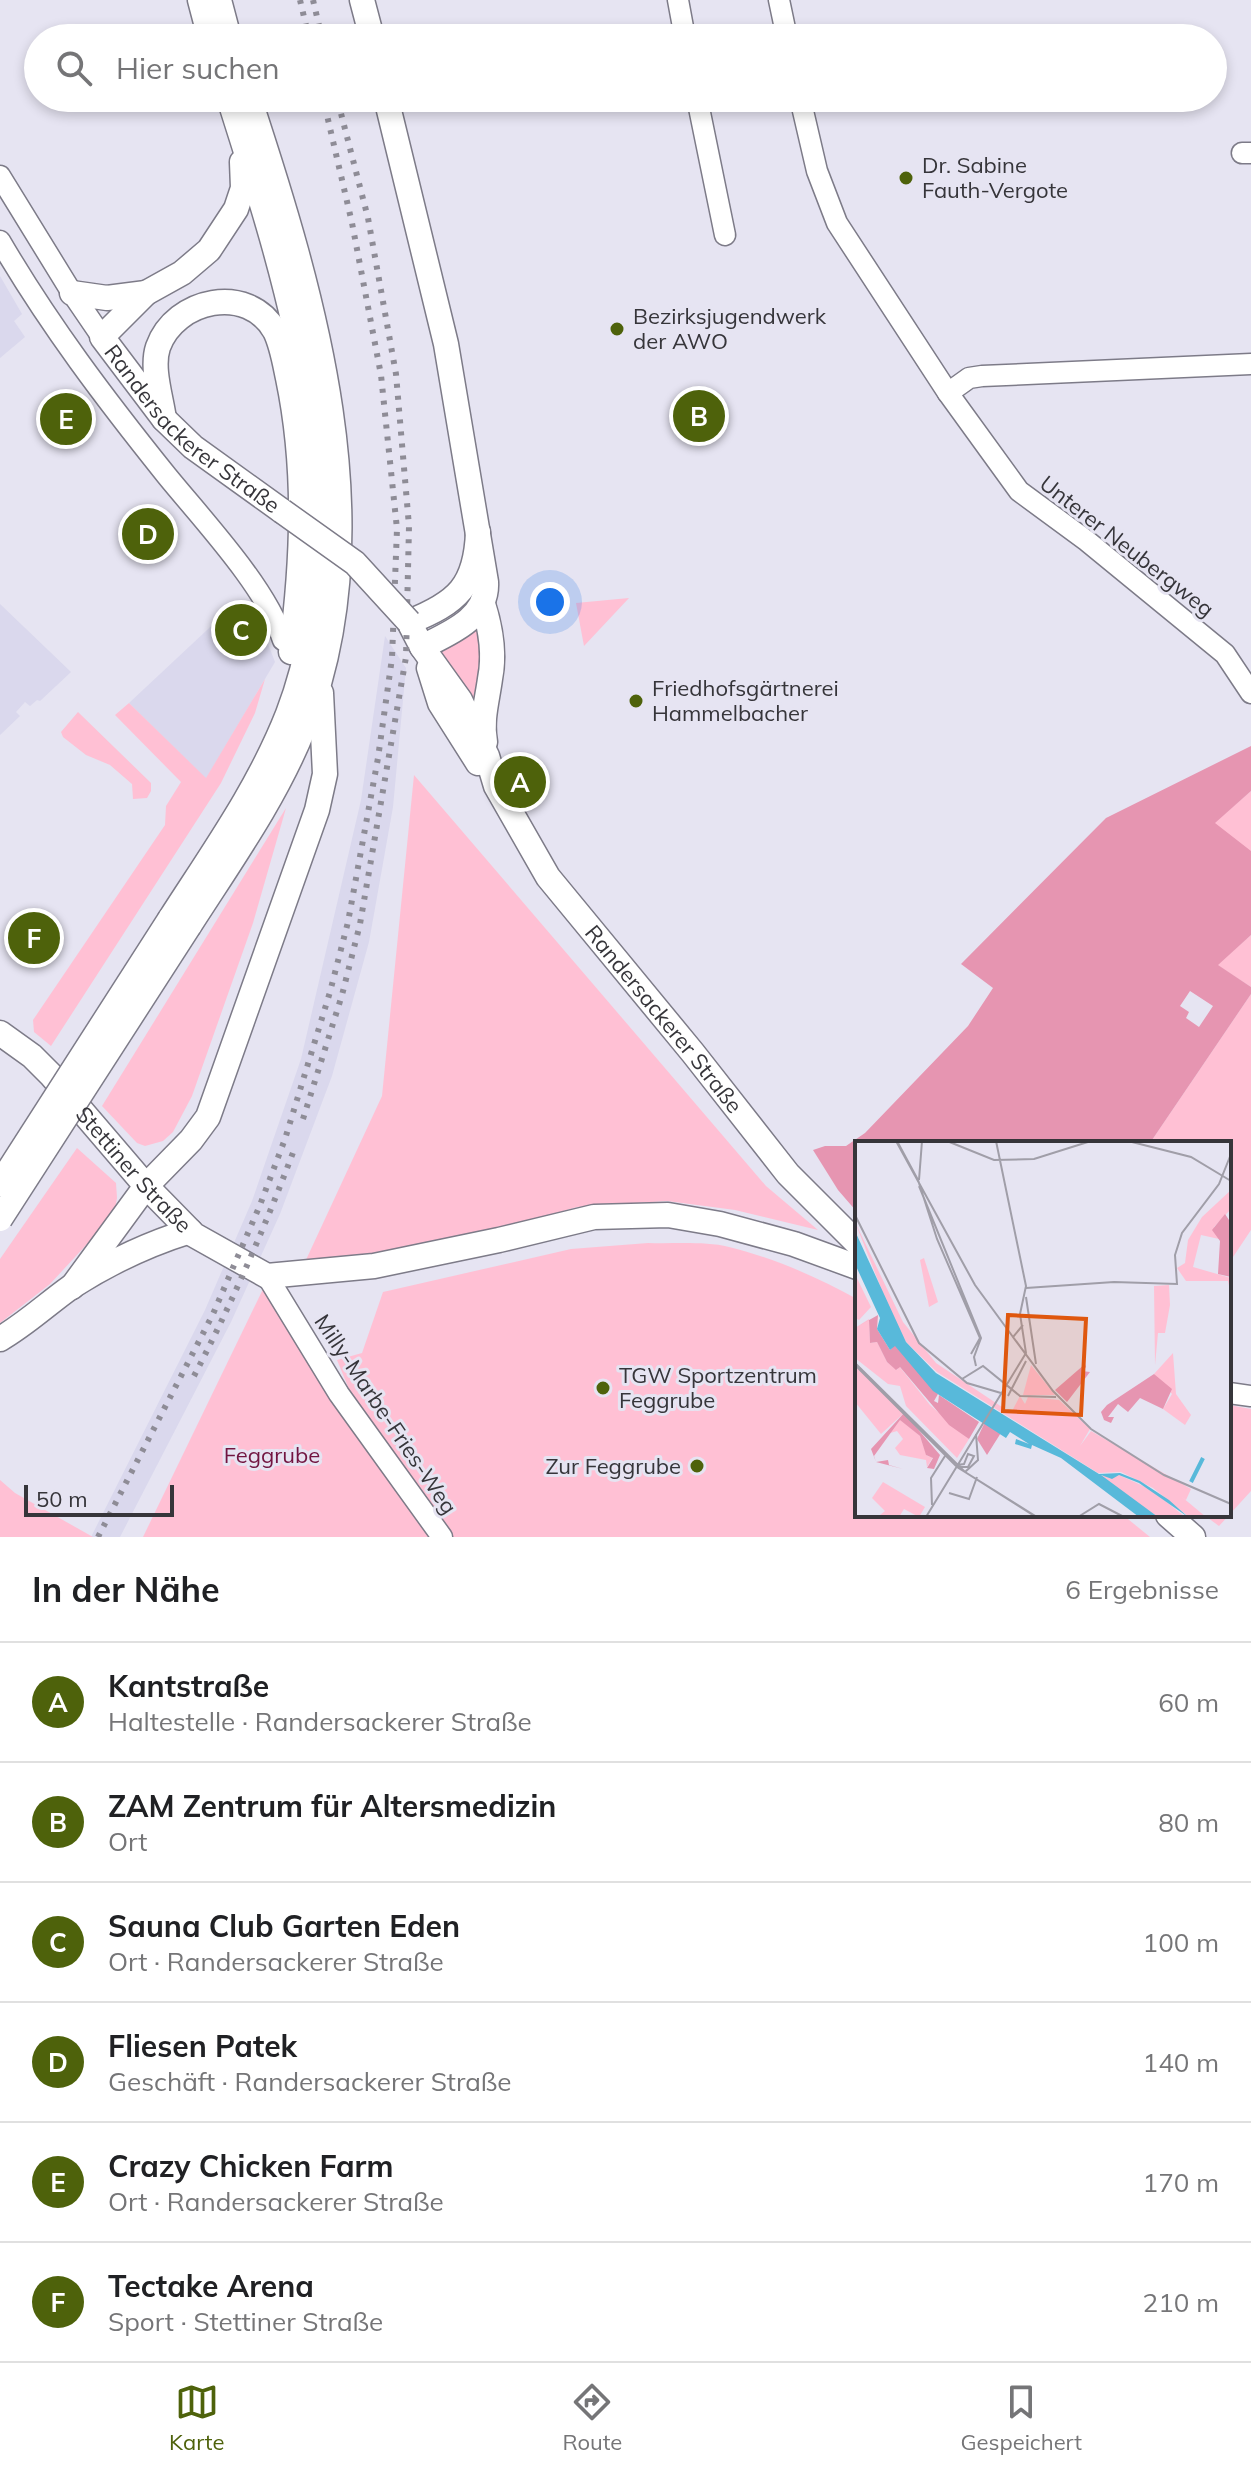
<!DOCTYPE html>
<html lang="de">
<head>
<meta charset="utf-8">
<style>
  body { margin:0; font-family:Mulish,sans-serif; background:#f6f6f6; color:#202124 }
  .scale { position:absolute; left:24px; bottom:20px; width:150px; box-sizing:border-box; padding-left:8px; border:4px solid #36353a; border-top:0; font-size:22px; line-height:28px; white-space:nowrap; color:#36353a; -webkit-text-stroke:6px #e6e4f2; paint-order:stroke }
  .you { position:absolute; left:550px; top:602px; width:28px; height:28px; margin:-20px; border:6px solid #fff; border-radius:50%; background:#1a73e8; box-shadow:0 0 0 12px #1a73e833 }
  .badge { display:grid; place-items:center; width:52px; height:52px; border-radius:50%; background:#4e620b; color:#fff; font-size:26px; font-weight:700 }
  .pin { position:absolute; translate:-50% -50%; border:4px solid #fff; box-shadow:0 2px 8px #0006 }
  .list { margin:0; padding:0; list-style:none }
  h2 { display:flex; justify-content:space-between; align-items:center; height:104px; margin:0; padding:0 32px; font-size:34px }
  h2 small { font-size:26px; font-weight:400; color:#757577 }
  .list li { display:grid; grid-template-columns:52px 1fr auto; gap:24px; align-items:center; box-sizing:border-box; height:120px; padding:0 32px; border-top:2px solid #e0e0e0 }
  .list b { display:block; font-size:30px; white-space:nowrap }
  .list p { margin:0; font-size:26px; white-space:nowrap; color:#757577 }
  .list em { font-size:26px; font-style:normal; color:#757577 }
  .icon { flex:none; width:44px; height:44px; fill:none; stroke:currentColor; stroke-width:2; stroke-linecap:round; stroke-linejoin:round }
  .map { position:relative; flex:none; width:1251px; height:1537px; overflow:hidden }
  .search { position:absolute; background:#fff; box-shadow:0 4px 12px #0003; left:24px; right:24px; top:24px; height:88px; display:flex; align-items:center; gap:20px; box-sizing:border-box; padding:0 28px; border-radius:44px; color:#757577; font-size:30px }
  .sheet { height:824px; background:#fff }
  nav { display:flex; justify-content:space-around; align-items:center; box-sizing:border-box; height:112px; border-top:2px solid #e0e0e0; background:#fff; font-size:22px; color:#757577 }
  nav a { display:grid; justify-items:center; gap:4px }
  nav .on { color:#4e620b }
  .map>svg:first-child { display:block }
  .built { fill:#dad8ed }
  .green { fill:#ffc0d4 }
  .forest { fill:#e695b1; fill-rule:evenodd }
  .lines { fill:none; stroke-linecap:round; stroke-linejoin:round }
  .minor-casing { stroke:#7d7b88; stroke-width:23 }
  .major-casing { stroke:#7d7b88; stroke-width:27 }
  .minor { stroke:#fff; stroke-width:20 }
  .major { stroke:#fff; stroke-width:24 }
  .rail { stroke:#8e8c96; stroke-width:6; stroke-dasharray:4 8; stroke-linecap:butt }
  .major-bridge-casing { stroke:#7d7b88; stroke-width:27; stroke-linecap:butt }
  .major-bridge { stroke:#fff; stroke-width:24 }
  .poi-dot { fill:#4e620b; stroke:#e6e4f2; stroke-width:3 }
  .labels { text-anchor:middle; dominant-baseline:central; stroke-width:6; stroke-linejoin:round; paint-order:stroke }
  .poi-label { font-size:22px; fill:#36353a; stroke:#e6e4f2; text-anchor:start }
  .street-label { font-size:22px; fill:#36353a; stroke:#e6e4f2 }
  .park-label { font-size:22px; fill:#721541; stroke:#e6e4f2 }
  .inset-river { fill:none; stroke:#58b9da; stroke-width:4 }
  .inset-road { fill:none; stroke:#a09ea8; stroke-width:2 }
  .view { fill:#df570e; fill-opacity:0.15; stroke:#df570e; stroke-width:4 }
  .inset-edge { fill:none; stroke:#36353a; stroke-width:4 }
</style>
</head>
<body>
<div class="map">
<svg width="1251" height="1537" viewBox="0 0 1251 1537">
  <rect width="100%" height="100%" fill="#e6e4f2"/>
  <g class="built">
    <polygon points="0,276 22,314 14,321 25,337 0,358"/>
    <polygon points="238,601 265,636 275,662 206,779 129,703"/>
    <polygon points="0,604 71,672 40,701 37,700 30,706 25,702 16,712 20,716 0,735"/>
    <polygon points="385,636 406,668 393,807 369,942 332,1076 280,1214 231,1322 120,1537 91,1537 205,1310 252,1201 301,1059 361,800"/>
  </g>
  <g class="green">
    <polygon points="629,598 584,646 576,603"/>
    <polygon points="475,623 485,639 473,705 438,651"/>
    <polygon points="265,679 255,713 221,783 51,1046 34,1032 33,1020 165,825 166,806 181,782 115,715 129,703 206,778"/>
    <polygon points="78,712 151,783 151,791 147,798 133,799 132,784 110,765 86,755 63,737 61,732"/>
    <polygon points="414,775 766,1186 818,1230 735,1210 667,1201 577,1207 494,1231 373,1256 305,1262 382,1096"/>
    <polygon points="1251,791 1251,851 1249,852 1214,823"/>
    <polygon points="286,808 253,923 192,1096 173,1132 163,1141 145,1146 137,1143 102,1106"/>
    <polygon points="1251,935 1251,987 1217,965"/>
    <polygon points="1251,994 1251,1230 1229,1263 1229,1143 1150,1143"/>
    <polygon points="77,1148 116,1183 117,1198 114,1215 50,1284 0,1323 0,1259"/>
    <path d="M 648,1243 C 674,1244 704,1241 729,1247 C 774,1258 817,1277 857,1299 L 857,1515 L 1123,1515 L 1150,1537 L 446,1537 L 360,1416 L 337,1360 L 362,1353 L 383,1292 L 571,1249 Z"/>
    <polygon points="265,1285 434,1537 143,1537"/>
    <polygon points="1229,1405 1251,1409 1251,1491 1219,1526 1204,1515 1229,1515"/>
    <polygon points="0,1480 15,1493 93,1537 0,1537"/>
  </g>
  <path class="forest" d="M 1251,746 L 1251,791 L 1215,823 L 1251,851 L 1251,935 L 1218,965 L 1251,987 L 1251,994 L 1150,1143 L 857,1143 L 857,1212 L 838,1190 L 813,1150 L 825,1146 L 846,1146 L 865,1133 L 968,1026 L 993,988 L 961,964 L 1106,818 ZM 1190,991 L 1213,1006 L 1199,1027 L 1186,1018 L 1189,1012 L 1180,1006 Z"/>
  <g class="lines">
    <g class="minor-casing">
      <g id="minor">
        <polyline points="678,0 685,38"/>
        <polyline points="779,0 787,38"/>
        <polyline points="697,98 725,235"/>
        <polyline points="800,98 817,171 837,223 948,393 1019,491 1087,541 1225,654 1251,693"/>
        <polyline points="1242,153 1251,153"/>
        <polyline points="0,176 72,293 102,337"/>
        <path d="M 0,241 C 49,325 106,400 167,476 C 202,519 267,588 283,640"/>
        <polyline points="948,393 969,378 982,376 1251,364"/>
        <polyline points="267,1276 339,1394 442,1537"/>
        <polyline points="1229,1393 1251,1396"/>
      </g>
    </g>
    <g class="major-casing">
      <g id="major">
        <polyline points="200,0 210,38"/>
        <polyline points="219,0 229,38"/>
        <polyline points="362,0 372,38"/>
        <path d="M 386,98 L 446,344 L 486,582 C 488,618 450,633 422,647"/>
        <path id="s1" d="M 242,162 L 243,188 L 236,209 L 209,250 L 182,273 L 146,293 L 102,337 L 164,419 L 193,447 L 282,511"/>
        <polyline points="72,293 107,298 146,293"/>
        <path d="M 164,419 C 161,397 151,368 158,347 C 175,299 248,283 275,331 C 282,345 285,364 288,378 C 307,469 303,561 291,652"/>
        <path id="s2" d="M 478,532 C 476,586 457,603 409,622 L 422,647 L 460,700 L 487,756 L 496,786 L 548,877 L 693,1053 L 788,1174 L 857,1243"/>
        <path d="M 483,604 C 491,629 495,654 490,679 C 487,701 481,720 485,742"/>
        <polyline points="429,668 440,703 478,763"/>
        <path d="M 170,919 C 213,852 259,788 288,714 C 363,517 290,289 229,98"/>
        <path d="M 189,926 C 230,862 276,798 304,727 C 384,527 313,292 249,98"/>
        <path id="s3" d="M 0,1033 L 32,1056 L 51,1075 L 146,1186 L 194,1235 L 267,1276 L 374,1266 L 499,1240 L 594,1217 L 668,1215 L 720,1224 L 794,1244 L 857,1267"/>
        <polyline points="72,1287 146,1186 191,1140 208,1117 317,810 325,774 321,693"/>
        <path d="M 0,1339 C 26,1324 47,1304 71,1287 C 108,1263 148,1244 190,1231"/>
        <polyline points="1168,1515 1193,1537"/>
      </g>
    </g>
    <use href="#minor" class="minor"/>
    <use href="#major" class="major"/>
    <g class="rail">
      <polyline points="300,0 309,38"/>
      <polyline points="313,0 322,38"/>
      <polyline points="303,1119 342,995 360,924 406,657 409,526 396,374 368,218 337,98"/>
      <path d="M 194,1376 C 232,1303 265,1227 294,1150"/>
      <polyline points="98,1537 213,1314 260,1205 285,1139 330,992 348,922 378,758 392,658 397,529 381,375 352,223 323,98"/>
    </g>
    <g class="major-bridge-casing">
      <g id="major-bridge">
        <polyline points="282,511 355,563 409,622"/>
        <polyline points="0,1184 170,919"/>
        <polyline points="0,1219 189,926"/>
      </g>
    </g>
    <use href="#major-bridge" class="major-bridge"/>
  </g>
  <g class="poi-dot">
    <circle cx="906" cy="178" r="8"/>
    <circle cx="617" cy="329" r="8"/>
    <circle cx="636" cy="701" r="8"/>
    <circle cx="603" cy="1388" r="8"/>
    <circle cx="697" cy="1466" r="8"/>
  </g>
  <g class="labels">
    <g class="poi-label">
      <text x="922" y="165">Dr. Sabine<tspan x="922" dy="25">Fauth-Vergote</tspan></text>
      <text x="633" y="316">Bezirksjugendwerk<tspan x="633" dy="25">der AWO</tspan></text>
      <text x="652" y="688">Friedhofsgärtnerei<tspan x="652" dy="25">Hammelbacher</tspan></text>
      <text x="619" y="1375">TGW Sportzentrum<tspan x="619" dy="25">Feggrube</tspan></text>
      <text x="681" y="1466" text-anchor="end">Zur Feggrube</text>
    </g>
    <g class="street-label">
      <text stroke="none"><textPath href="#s1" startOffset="366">Randersackerer Straße</textPath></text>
      <text transform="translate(1127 546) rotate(38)">Unterer Neubergweg</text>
      <text stroke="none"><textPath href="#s2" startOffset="598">Randersackerer Straße</textPath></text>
      <text stroke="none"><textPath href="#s3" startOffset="192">Stettiner Straße</textPath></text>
      <text transform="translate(386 1414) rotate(56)">Milly-Marbe-Fries-Weg</text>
    </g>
    <g class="park-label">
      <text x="272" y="1455">Feggrube</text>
    </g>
  </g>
  <g transform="translate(855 1141)">
    <rect width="376" height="376" fill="#e6e4f2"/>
    <path d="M 376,49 L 376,68 L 359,86 L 364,98 L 346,94 L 338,126 L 376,137 L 376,154 L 373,140 L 331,140 L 322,127 L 330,122 L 333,99 L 347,76 ZM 0,81 L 48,181 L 81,222 L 156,272 L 165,255 L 170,263 L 173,256 L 204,259 L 235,288 L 225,305 L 236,290 L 336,348 L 331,359 L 327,356 L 351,376 L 334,376 L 298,347 L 266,331 L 243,332 L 82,231 L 51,201 L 37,175 ZM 69,117 L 83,161 L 74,166 L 65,119 ZM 0,133 L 16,166 L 4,179 L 0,177 ZM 314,144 L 315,164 L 310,192 L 303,192 L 300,224 L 299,145 ZM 14,178 L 15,202 L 22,201 L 32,221 L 42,229 L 44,225 L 75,264 L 114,298 L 102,317 L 51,265 L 45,245 L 33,243 L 0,217 L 0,187 ZM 318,212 L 321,253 L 336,274 L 330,284 L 308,268 L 317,253 L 299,233 ZM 176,224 L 200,254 L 168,254 ZM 0,225 L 49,272 L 26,293 L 0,261 ZM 45,278 L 65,295 L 72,315 L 78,316 L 72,326 L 71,319 L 45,314 L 40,307 L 48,298 L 42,290 L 29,294 ZM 264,334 L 297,349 L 330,376 L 303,376 L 245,335 ZM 28,341 L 70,366 L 64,376 L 49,368 L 44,376 L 25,374 L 30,370 L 17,357 Z" fill="#ffc0d4"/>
    <path d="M 370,73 L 376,82 L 376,136 L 363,133 L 365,100 L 357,89 ZM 23,174 L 22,188 L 35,209 L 40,204 L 83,253 L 79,260 L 83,262 L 84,254 L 124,281 L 114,298 L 94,284 L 45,226 L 41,229 L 32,221 L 22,201 L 15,202 L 14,179 L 0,187 ZM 230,223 L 231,226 L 227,230 L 235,231 L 212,261 L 200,249 ZM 299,233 L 317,248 L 308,268 L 285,257 L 273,271 L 263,263 L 253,276 L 259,276 L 256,282 L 249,279 L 246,271 L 252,264 ZM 82,247 L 149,287 L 132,314 L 122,298 L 129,283 L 135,283 ZM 49,272 L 85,314 L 79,328 L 72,327 L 78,317 L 71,314 L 65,295 L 45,279 L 19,315 L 21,321 L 33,319 L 34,324 L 48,328 L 21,321 L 16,308 Z" fill="#e695b1"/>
    <path d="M 0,90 L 51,201 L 81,232 L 244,333 L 265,332 L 285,340 L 314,359 L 333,376 L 284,342 L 264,334 L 257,338 L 246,334 L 303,376 L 284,376 L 206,317 L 177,304 L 176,308 L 160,303 L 161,298 L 174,303 L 155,291 L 151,297 L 78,250 L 40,205 L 35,209 L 22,188 L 25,177 L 0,123 Z" fill="#58b9da"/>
    <path class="inset-river" d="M 336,341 L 348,317"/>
    <path class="inset-road" d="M 41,0 L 120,144 L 158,196M 42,0 L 63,39 L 82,98 L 125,197 L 116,213M 92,0 L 139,19 L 179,18 L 236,0M 273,0 L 336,16 L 376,40M 64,39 L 67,0M 64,45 L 126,197 L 119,216 L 121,225M 0,74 L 64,202 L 112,242 L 146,252M 171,147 L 259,141 L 322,143 L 320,114 L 327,92 L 364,43 L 376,13M 171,156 L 181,223M 168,184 L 158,196 L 198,250 L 236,288 L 309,334 L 376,363M 0,222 L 110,331 L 181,376M 0,224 L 102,326 L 182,376M 107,238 L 128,225 L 165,255 L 201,256M 153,255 L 171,220M 102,324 L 106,326 L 113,326 L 119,315 L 113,313 L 109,323 L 102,324M 110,331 L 123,319 L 121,293M 94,352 L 114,358 L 122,336M 77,364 L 76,337 L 90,315M 71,376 L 171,212 L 165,173 L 171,145 L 141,0M 223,376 L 244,363 L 269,376"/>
    <path class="view" d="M 153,174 L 231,178 L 226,274 L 148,270 Z"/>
    <rect width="376" height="376" class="inset-edge"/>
  </g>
</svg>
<div class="scale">50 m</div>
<div class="you"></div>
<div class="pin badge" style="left:520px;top:782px">A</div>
<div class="pin badge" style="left:699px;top:416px">B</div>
<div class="pin badge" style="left:241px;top:630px">C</div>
<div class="pin badge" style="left:148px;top:534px">D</div>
<div class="pin badge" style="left:66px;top:419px">E</div>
<div class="pin badge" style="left:34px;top:938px">F</div>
<div class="search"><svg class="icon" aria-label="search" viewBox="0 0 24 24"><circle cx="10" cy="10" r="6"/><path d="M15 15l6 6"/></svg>Hier suchen</div>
</div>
<section class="sheet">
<h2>In der Nähe<small>6 Ergebnisse</small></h2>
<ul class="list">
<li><span class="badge">A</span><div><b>Kantstraße</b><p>Haltestelle · Randersackerer Straße</p></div><em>60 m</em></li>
<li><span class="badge">B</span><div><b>ZAM Zentrum für Altersmedizin</b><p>Ort</p></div><em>80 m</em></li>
<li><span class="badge">C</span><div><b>Sauna Club Garten Eden</b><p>Ort · Randersackerer Straße</p></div><em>100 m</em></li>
<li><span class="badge">D</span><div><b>Fliesen Patek</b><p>Geschäft · Randersackerer Straße</p></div><em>140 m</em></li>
<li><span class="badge">E</span><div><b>Crazy Chicken Farm</b><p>Ort · Randersackerer Straße</p></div><em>170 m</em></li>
<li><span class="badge">F</span><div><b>Tectake Arena</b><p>Sport · Stettiner Straße</p></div><em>210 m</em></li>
</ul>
</section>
<nav>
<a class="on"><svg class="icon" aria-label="map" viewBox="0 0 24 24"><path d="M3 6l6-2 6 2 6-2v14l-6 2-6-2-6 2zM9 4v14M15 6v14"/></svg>Karte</a>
<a><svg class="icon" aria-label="directions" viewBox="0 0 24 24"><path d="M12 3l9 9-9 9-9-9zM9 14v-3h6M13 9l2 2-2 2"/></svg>Route</a>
<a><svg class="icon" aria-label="saved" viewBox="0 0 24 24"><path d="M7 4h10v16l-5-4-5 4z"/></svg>Gespeichert</a>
</nav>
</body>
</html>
